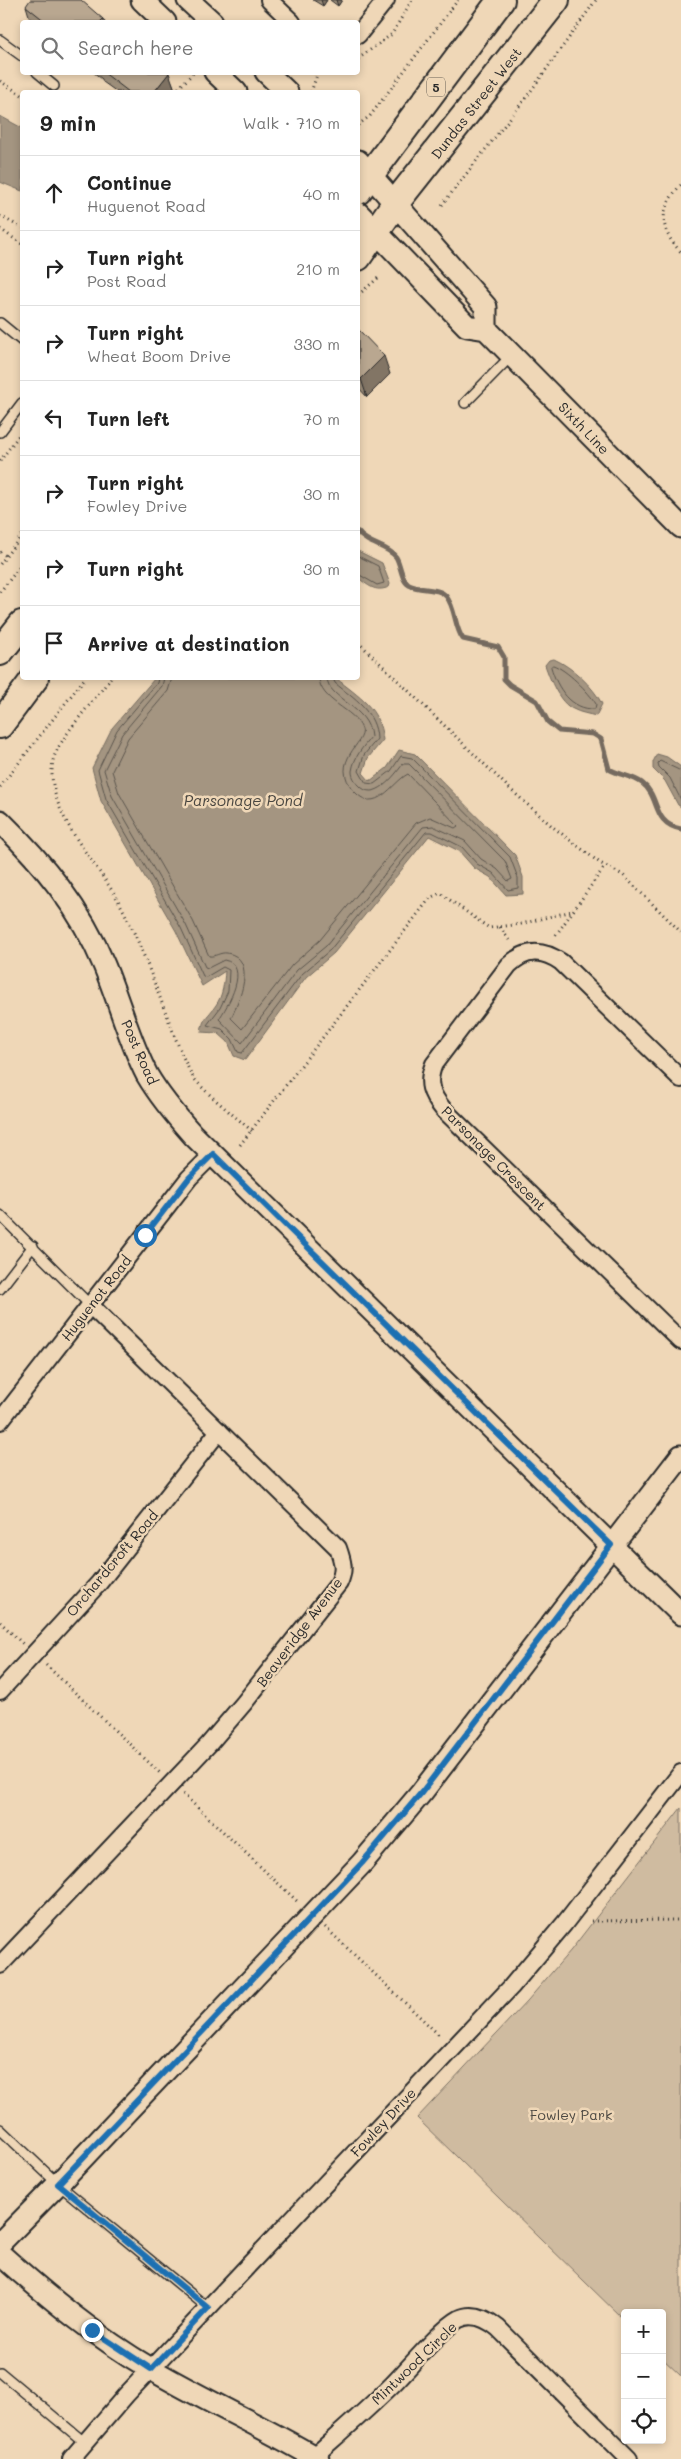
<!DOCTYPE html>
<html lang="en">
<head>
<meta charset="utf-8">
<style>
  body { margin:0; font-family:Mali,sans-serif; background:#f6f6f6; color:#222 }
  .controls { position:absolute; right:15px; bottom:15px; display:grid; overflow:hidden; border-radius:5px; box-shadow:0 2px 8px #0003 }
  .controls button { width:45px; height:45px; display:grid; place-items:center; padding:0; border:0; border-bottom:1px solid #e0e0e0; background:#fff; color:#222; font:25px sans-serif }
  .stop { position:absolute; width:15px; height:15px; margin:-11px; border:4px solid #1f6fb2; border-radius:50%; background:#fff }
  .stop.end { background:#1f6fb2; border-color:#fff; box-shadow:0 1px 5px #0008 }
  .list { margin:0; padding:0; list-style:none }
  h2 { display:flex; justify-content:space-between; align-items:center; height:65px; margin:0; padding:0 20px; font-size:21px }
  h2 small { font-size:16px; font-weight:400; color:#767676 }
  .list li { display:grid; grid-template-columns:32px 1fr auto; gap:15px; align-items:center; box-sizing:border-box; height:75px; padding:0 20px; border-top:1px solid #e0e0e0 }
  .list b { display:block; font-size:19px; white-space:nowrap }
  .list p { margin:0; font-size:16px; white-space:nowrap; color:#767676 }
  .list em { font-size:16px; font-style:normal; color:#767676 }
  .icon { flex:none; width:28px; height:28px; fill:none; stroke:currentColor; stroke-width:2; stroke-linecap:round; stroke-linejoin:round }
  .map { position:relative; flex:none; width:681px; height:2459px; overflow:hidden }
  .search { position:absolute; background:#fff; box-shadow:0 2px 8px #0003; left:20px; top:20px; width:340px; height:55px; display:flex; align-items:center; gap:12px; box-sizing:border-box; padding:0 18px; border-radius:5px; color:#767676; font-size:19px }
  .panel { position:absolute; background:#fff; box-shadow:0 2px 8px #0003; left:20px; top:90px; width:340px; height:590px; border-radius:5px }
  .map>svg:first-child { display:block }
  .green { fill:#cfbba0; stroke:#7d7366 }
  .water { fill:#a49581; stroke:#746b5f }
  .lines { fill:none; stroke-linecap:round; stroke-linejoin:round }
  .shore { stroke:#5b554d; stroke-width:1 }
  .stream { stroke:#746b5f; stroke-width:5 }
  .service-casing { stroke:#2b2b2b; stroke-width:12 }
  .minor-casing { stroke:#2b2b2b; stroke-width:20 }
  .tertiary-casing { stroke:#2b2b2b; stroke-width:25 }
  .primary-casing { stroke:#2b2b2b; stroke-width:30 }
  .path { stroke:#2b2b2b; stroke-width:3; stroke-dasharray:1 4; stroke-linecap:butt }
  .service { stroke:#efd7b7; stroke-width:9 }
  .minor { stroke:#efd7b7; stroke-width:16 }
  .tertiary { stroke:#efd7b7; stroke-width:21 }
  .primary { stroke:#efd7b7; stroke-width:26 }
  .wall { fill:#9f907c; stroke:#2b2b2b }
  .shaded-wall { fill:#827565; stroke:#2b2b2b }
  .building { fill:#b9a790; stroke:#2b2b2b }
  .route { stroke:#1f6fb2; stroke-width:6 }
  .labels { text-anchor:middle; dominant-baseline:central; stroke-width:5; stroke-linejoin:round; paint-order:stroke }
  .shield { fill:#efd7b7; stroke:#665f55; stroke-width:1 }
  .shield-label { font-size:12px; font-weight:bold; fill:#2b2b2b }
  .street-label { font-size:14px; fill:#2b2b2b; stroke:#efd7b7 }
  .park-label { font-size:14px; fill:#4c4842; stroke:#efd7b7 }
  .water-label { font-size:15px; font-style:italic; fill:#494640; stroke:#efd7b7 }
</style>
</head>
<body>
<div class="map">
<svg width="681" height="2459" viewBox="0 0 681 2459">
  <rect width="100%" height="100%" fill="#efd7b7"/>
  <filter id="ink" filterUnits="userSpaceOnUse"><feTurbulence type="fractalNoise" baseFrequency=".02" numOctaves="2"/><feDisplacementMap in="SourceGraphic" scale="10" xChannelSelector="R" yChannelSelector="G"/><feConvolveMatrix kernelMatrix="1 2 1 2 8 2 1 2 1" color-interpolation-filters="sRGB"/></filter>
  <g filter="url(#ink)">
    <polygon class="green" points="681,1808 681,2376 662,2358 662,2313 625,2313 625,2321 417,2118 528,2000 571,1950"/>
    <g class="water">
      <polygon points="0,116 22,128 22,191 0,182"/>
      <path d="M 358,551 L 382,563 L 390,584 L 389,587 C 375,593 368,585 358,578 Z"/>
      <path d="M 554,659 C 572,667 593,686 602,704 L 596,716 C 589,714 580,713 573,709 C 559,703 550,679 545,665 L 549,660 Z"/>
      <path d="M 155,678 L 336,678 C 360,698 379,707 383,740 L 368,758 L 363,773 L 370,781 L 387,768 L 399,750 L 415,754 L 515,855 L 523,877 L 523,894 L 506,895 L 490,877 L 474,868 L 459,851 L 429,836 L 334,953 L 306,977 L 245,1060 L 234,1056 L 228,1042 L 218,1033 L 201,1032 C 203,1017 208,1017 216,1005 C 223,995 224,983 225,971 L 202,986 L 176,931 L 101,801 L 92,768 L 112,728 Z"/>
      <polygon points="657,754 667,757 681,767 681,807 678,805 665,781 653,769 653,762"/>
    </g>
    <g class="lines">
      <g class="shore">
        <polyline points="358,556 378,566 384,583 377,585 358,574"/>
        <path d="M 553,665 C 566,669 589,692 596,704 L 595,709 C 571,710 557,688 551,667 Z"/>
        <path d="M 158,678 L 157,683 L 117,730 L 98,770 L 106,799 L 181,928 L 203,976 L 206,977 L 223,967 L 229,970 L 228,991 L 220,1008 L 207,1025 L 222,1029 L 232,1039 L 238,1052 L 242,1053 L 302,974 L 330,950 L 426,832 L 432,832 L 462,847 L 477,864 L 493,873 L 508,890 L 518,888 L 518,878 L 510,857 L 412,758 L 401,756 L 391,771 L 374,784 L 366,783 L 359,771 L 364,755 L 377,739 C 376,712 354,699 335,683 L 333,678"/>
        <path d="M 164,678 L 162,686 L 122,734 L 104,770 L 112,796 L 186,925 L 205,967 L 208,968 L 224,960 C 252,965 227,1007 219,1019 L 242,1043 L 297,970 L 326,946 L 423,827 L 433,826 L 465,841 L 481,859 L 497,869 L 508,881 L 512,879 L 505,861 L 409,764 L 403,764 C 394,776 374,803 359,785 C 355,781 352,777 352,771 C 354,757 363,747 371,737 C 369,706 328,700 327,678"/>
        <path d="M 172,678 L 168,691 L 128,738 L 112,771 L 119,793 L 193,921 L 209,956 C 215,957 220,952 227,953 C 258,958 239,1002 231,1018 L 242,1029 L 292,965 L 320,940 L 416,823 L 430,817 L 455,828 L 458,826 L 408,774 C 392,782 376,816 354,791 C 328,761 367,743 362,729 C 354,708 320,702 319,678"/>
        <polyline points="681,771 660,761 658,763 659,767 670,778 681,800"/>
      </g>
      <path class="stream" d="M 358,532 C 367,545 387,545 396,557 C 401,565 401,580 409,585 C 420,591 438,587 446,596 C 456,608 454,627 463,639 L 498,647 L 504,657 L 504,679 L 510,685 L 537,701 L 548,722 L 559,731 L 593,734 L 601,739 L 609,769 C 619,775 633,776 642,783 C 661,797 651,823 681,829"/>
      <g class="service-casing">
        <g id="service">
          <polyline points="0,40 22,56"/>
          <polyline points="37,72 54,86"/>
          <polyline points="0,323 22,341"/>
          <polyline points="465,403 512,355"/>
          <polyline points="0,432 22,403"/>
          <polyline points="0,1215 90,1305"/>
          <polyline points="0,1289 33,1246"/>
          <polyline points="0,2129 58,2184 208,2308"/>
          <polyline points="0,2372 84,2442"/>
        </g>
      </g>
      <g class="minor-casing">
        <g id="minor">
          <polyline points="269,0 292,22"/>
          <polyline points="358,35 386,0"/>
          <path d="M 681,1079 L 561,962 C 542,949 526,949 509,965 L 434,1064 C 426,1083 431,1094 443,1109 L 681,1341"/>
          <polyline points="0,1421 189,1178 213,1154"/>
          <polyline points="0,1691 99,1583 219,1431"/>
          <path d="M 0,1965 L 209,1744 L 244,1703 L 339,1583 C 345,1570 343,1562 338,1548 L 90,1305"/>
          <polyline points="71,2459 126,2395 511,1987 564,1924 681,1773"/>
          <path d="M 311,2459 C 339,2434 367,2410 393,2384 C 409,2368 442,2328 459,2319 C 473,2312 487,2319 498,2328 L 629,2459"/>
        </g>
      </g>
      <g class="tertiary-casing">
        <g id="tertiary">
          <polyline points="142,0 165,22"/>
          <polyline points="188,0 212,22"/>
          <polyline points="215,72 236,92"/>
          <polyline points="266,72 287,92"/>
          <polyline points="358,161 486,307 486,329"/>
          <polyline points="358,213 467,326 486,329 681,527"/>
          <path d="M 0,821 C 43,863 81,909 104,965 C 119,1001 129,1040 147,1075 C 160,1097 176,1116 193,1135 L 681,1614"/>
          <polyline points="0,2243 58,2184 362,1863 422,1792 681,1456"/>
          <path d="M 0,2254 C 47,2296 96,2337 151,2369 C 205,2401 264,2427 318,2459"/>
        </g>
      </g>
      <g class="primary-casing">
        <g id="primary">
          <polyline points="358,191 501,0"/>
          <polyline points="358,257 394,205 556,0"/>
          <polyline points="0,652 22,624"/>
          <polyline points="0,725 35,678"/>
        </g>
      </g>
      <g class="path">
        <polyline points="358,59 392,34 412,0"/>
        <polyline points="0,81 22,95"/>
        <polyline points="175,92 194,72"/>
        <polyline points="311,92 318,72"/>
        <polyline points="358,125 370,116 458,0"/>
        <path d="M 681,185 C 659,208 658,229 681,252"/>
        <polyline points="442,205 528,95 596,0"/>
        <polyline points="0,216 22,228"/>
        <polyline points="0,229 22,244"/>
        <polyline points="358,295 378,278"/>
        <polyline points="0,461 22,431"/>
        <polyline points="0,552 6,556"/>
        <polyline points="0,564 22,535"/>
        <polyline points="0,592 22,564"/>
        <polyline points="358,642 510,789 553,827 600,863 623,875 681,932"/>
        <path d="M 111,678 C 97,697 57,740 53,761 C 44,811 97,862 119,902 C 138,937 151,974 165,1011 C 174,1033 181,1056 193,1077 C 203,1091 237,1118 252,1131"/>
        <polyline points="0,787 85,678"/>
        <polyline points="500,927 509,940"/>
        <polyline points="556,935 605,866"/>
        <polyline points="240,1145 430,898 440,893 489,928 521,924 572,911"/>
        <polyline points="0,1622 23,1644"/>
        <polyline points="46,1665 161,1774"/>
        <polyline points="183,1794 299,1903"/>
        <polyline points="591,1921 681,1920"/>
        <polyline points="325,1927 439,2035"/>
      </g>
      <use href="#service" class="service"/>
      <use href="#minor" class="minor"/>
      <use href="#tertiary" class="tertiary"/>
      <use href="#primary" class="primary"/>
    </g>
    <g class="wall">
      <polygon points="313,0 327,0 323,6"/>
      <polygon points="330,0 342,0 338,6"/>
      <polygon points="26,6 103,19 105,22 34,22 30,19"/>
      <polygon points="93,72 168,72 174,87 170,92 117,92 103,82 102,79"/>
      <polygon points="358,329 390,374 367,397 358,387"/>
    </g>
    <g class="shaded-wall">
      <polygon points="321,0 327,0 323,6"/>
      <polygon points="336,0 342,0 338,6"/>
      <polygon points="169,73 174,87 170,92 154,92"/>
      <polygon points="384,356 390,374 367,397 361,379"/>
    </g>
    <g class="building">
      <polygon points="30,0 81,0 103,19 100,22 46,22 26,6"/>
      <polygon points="103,72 168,72 169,73 154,92 129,92"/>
      <polygon points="358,329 384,356 361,379 358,376"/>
    </g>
  </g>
  <g class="lines" filter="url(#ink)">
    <polyline class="route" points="92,2330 151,2369 208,2308 58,2184 362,1863 422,1792 611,1545 213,1154 189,1178 145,1235"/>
  </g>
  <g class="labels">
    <rect class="shield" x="427" y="77.5" width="18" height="19" rx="4"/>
    <g class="shield-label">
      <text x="436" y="87">5</text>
    </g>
    <g class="street-label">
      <text transform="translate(476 103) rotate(-52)">Dundas Street West</text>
      <text transform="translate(584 428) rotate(46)">Sixth Line</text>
      <text transform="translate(140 1052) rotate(66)">Post Road</text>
      <text transform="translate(494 1158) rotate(45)">Parsonage Crescent</text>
      <text transform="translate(96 1298) rotate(-52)">Huguenot Road</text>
      <text transform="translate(112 1563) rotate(-50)">Orchardcroft Road</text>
      <text transform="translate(299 1632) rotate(-53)">Beaveridge Avenue</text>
      <text transform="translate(383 2122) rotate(-47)">Fowley Drive</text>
      <text transform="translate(414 2363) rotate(-44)">Mintwood Circle</text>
    </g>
    <g class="park-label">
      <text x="571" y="2114">Fowley Park</text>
    </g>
    <g class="water-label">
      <text x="243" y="800">Parsonage Pond</text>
    </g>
  </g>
</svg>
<div class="controls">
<button>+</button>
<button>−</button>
<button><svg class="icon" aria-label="locate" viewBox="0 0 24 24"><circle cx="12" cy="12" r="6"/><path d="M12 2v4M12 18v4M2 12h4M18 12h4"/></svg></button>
</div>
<div class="stop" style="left:145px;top:1235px"></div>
<div class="stop end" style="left:92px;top:2330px"></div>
<div class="search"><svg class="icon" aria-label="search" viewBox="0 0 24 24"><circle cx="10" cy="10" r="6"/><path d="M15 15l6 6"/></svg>Search here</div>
<section class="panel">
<h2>9 min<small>Walk · 710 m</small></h2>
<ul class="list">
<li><svg class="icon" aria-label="ahead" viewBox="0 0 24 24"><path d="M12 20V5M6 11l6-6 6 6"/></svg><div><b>Continue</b><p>Huguenot Road</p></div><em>40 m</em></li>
<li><svg class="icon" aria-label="right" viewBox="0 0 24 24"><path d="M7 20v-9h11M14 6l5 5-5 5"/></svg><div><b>Turn right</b><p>Post Road</p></div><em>210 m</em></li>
<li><svg class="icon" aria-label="right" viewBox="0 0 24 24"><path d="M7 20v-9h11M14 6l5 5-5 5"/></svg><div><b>Turn right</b><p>Wheat Boom Drive</p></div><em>330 m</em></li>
<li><svg class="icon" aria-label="left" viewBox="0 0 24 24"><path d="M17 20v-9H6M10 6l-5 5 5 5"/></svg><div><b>Turn left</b></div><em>70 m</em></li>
<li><svg class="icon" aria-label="right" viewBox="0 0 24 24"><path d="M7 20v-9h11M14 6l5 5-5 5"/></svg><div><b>Turn right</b><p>Fowley Drive</p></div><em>30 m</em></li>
<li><svg class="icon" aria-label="right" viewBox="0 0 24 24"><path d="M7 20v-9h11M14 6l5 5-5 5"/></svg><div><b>Turn right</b></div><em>30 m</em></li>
<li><svg class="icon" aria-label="arrive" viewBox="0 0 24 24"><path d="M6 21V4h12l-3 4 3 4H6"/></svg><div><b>Arrive at destination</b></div></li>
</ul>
</section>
</div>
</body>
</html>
